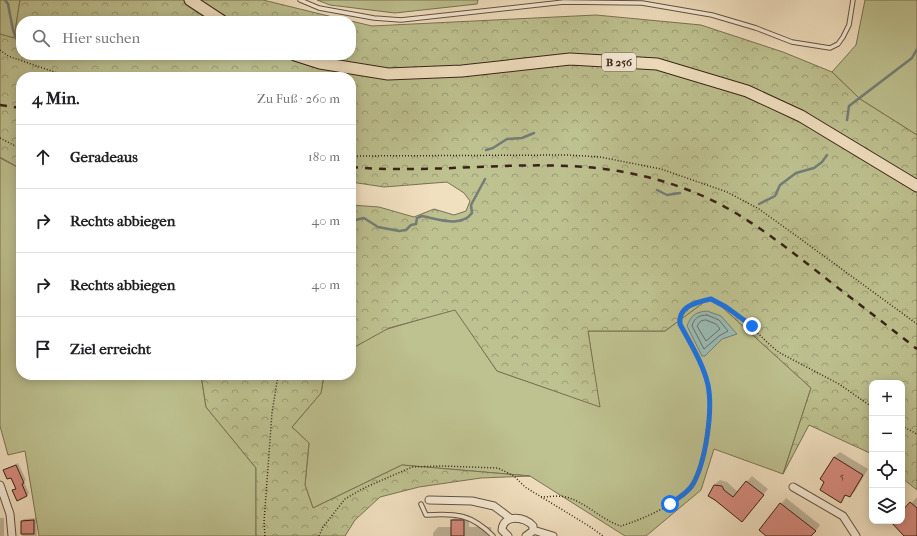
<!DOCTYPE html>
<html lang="de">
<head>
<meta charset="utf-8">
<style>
  body { margin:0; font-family:"IM FELL French Canon",serif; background:#f6f6f6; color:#202124 }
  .controls { position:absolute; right:12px; bottom:12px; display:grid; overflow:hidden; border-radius:8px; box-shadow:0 2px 10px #0003 }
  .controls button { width:36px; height:36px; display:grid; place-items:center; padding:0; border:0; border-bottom:1px solid #e0e0e0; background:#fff; color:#202124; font:20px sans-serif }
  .stop { position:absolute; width:12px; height:12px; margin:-9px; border:3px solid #1a73e8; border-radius:50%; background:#fff }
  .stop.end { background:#1a73e8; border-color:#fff; box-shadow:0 1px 4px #0008 }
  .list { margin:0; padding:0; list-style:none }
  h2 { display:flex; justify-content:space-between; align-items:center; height:52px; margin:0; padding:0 16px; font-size:17px }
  h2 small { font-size:13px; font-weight:400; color:#757577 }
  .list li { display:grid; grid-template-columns:26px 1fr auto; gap:12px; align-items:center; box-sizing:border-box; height:64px; padding:0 16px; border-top:1px solid #e0e0e0 }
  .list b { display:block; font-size:15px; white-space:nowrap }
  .list em { font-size:13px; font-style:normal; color:#757577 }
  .icon { flex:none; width:22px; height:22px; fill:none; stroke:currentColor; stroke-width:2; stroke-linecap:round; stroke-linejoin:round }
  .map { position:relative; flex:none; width:917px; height:536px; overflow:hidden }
  .search { position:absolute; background:#fff; box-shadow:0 2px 10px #0003; left:16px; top:16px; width:340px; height:44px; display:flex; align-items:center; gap:10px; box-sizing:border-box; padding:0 14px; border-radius:16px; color:#757577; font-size:15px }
  .panel { position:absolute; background:#fff; box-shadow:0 2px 10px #0003; left:16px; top:72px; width:340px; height:308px; border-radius:16px }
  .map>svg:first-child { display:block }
  .grass { fill:#bec190; stroke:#7b7253 }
  .forest { fill:url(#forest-crowns); stroke:#7b7253 }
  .water { fill:#9bbcb7; stroke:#737e77 }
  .shadow { fill:#0003 }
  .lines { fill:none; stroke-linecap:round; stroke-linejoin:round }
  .shore { stroke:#6a6f66; stroke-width:1 }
  .stream { stroke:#737e77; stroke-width:2.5 }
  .building { fill:#d78c80; stroke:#382216 }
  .service-casing { stroke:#665240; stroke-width:5.5 }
  .minor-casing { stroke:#665240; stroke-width:9 }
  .primary-casing { stroke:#382216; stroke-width:13 }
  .path { stroke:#382216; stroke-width:1.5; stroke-dasharray:1 2; stroke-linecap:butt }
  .service { stroke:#f6ebd6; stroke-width:3.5 }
  .minor { stroke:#f6ebd6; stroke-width:7 }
  .primary { stroke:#f1e0c0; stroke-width:11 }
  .rail { stroke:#382216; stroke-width:2.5; stroke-dasharray:7 7; stroke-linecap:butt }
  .route { stroke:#1a73e8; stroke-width:5 }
  .labels { text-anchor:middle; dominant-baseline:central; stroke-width:4; stroke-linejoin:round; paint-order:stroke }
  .number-label { font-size:10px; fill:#603c30 }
  .shield { fill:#f6ebd6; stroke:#715e50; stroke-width:1 }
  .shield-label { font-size:11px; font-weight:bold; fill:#382216 }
</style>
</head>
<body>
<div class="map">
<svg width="917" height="536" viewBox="0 0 917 536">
  <defs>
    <pattern id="forest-crowns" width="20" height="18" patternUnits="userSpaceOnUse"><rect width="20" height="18" fill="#bec190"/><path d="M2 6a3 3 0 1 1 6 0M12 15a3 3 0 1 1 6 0" fill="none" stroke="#9b9c75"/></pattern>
  </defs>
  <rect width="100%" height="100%" fill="#f1e0c0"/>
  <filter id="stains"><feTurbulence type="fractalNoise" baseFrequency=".005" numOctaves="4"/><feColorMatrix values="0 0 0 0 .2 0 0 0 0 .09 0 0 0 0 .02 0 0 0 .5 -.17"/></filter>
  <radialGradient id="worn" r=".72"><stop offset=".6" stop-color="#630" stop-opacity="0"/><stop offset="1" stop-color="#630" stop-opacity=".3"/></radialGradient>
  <g class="grass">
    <polygon points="0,0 20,0 14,39 0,34"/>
    <polygon points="317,0 478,0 477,4 395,13 330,5"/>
    <polygon points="865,0 917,0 917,135 860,99 832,72 856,45"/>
    <polygon points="0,158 21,169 21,375 201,375 206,407 256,468 256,536 39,536 25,451 8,455 0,426"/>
    <polygon points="711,297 811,388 783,474 714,449 701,490 646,536 625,536 530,476 402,465 313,508 305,485 309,443 292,427 321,393 324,375 351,375 351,349 384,330 455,309 497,371 599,406 588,331 665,331"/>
  </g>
  <g class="forest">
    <polygon points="20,0 263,0 349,21 21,21 21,55 351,55 351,21 372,26 596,15 701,25 783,52 832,72 860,99 917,135 917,490 902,478 902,383 872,383 872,454 809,425 783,474 811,388 711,297 665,331 588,331 600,407 497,371 455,310 389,328 351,349 351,205 379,207 414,217 434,209 454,215 466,211 470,201 464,193 447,182 384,187 351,182 351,77 21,77 21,169 0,157 0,34 14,38"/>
    <polygon points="201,375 324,375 321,393 292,427 309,443 305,485 313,508 402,465 530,476 481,478 419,487 380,497 355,520 345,536 256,536 256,468 206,407"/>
  </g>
  <path class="water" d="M 707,311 L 721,316 L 737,334 L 722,339 L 705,356 L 702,356 L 687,326 C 691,315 696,312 707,311 Z"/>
  <g class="shadow">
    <polygon points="840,452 868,469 855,491 850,496 847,494 840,501 834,457"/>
    <polygon points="18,463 26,480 24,482 29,493 27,496 13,491 16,488 11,477 5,470"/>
    <polygon points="752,476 768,489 742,521 709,496 714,485 720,480 727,482 738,492"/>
    <polygon points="917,497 917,536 907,536 895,521 902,521 902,513"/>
    <polygon points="786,498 820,525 812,536 768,536 760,530"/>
    <polygon points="458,514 469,515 469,527 491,527 492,536 433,536 433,533 438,527 452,527 452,520"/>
    <rect x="0" y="518" width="4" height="18"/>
    <polygon points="36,518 37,536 22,536 22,521 24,519"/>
  </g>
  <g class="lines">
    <g class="shore">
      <path d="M 707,315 L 719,320 L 728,331 L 719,336 L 704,349 L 692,326 C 694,318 699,315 707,315 Z"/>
      <polygon points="706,320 716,324 720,329 706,341 697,326 701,321"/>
    </g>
    <g class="stream">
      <polyline points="5,0 8,4 13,30 21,50"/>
      <polyline points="23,55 24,56"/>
      <polyline points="42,73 51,77"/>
      <polyline points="847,120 849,106 912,58 917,49"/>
      <polyline points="486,150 493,148 507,139 522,138 534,133"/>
      <polyline points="657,190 667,195 680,193"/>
      <polyline points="759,204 775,196 780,185 796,173 814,168 822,162 827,155"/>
      <path d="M 351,221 L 364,218 L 378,227 L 399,231 L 406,230 L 411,225 L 416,224 L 417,218 L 422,216 C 438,219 461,228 472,213 L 471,205 L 485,179"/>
    </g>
  </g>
  <g class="building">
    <polygon points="834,457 863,475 850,497 845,495 841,503 820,490 824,482 820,479"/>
    <polygon points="16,465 24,483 22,484 27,496 17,501 12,490 16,489 11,478 7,479 3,470"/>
    <polygon points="746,481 764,495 742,522 715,500 708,496 714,485 722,486 724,490 733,497"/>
    <polygon points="910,502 917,508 917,536 904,536 890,521 902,521 902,511"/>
    <polygon points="780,503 816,531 811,536 766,536 759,530"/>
    <polygon points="34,520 34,534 21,534 21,521"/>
    <rect x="451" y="520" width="13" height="16"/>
  </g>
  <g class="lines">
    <g class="service-casing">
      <g id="service">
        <polyline points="300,0 319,8 374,18 401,20 564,2 642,3 712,15 756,28 792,42 830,48 838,44 843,37 849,25 853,0"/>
        <path d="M 421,504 L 426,515 C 456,513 471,514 493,536"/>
      </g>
    </g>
    <g class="minor-casing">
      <g id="minor">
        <polyline points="0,485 10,514 12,536"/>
        <polyline points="793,487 843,516 856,536"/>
        <polyline points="429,500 472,501 494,506 510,518"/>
        <polyline points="533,530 553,536"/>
        <path d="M 508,536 L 502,530 C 503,514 525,516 533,526 L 533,531 L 526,536"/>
      </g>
    </g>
    <g class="primary-casing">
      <g id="primary">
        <polyline points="190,0 222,21"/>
        <polyline points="295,55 320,63 388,74 462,71 570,59 657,64 747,91 801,116 917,186"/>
      </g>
    </g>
    <g class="path">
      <polyline points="0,50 8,56 69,77"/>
      <polyline points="0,138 21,149"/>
      <polyline points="351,156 568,155 600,157 661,169 727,192 759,209 791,232 917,324"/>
      <polyline points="902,426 917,434"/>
      <path d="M 541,497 C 549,497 558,495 566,497 C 586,502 601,520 621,526 C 641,520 680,503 692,486 C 702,471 704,450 706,433 C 708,417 711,400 708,384 C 703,363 690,343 679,324 C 679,316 684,307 692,304 C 697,302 707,298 712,300 C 737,306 760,339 780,353 L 839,384 L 872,407"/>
      <polyline points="265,536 264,522 272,413 278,375"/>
      <polyline points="319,536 323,527 345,499 364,488 412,467 442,466 498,468 514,476 525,487 589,526 603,536"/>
    </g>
    <use href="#service" class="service"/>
    <use href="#minor" class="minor"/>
    <use href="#primary" class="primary"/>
    <g class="rail">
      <polyline points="0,105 21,108"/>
      <path d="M 351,167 C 429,174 507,161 585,167 C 626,170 667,180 705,197 C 745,215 779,242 814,269 C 848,296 883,322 917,349"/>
    </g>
  </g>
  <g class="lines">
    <path class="route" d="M 670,504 C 678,498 688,493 693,484 C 706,461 713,410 708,385 C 703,363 690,343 680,324 C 678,306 697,302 711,299 L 726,307 L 752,326"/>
  </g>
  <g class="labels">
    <g class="number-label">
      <text x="842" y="477">5</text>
    </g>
    <rect class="shield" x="602" y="53" width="34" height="18" rx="3"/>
    <g class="shield-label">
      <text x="619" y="62">B 256</text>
    </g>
  </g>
  <rect width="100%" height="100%" filter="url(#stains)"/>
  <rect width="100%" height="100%" fill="url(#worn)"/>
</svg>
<div class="controls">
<button>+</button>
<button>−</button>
<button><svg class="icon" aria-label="locate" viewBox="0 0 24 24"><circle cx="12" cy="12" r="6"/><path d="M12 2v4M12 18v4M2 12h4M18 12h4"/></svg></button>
<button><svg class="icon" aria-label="layers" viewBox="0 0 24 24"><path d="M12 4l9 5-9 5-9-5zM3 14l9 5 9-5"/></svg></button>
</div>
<div class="stop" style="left:670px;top:504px"></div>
<div class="stop end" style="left:752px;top:326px"></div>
<div class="search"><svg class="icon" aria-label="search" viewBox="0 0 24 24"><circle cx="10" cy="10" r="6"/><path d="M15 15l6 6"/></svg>Hier suchen</div>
<section class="panel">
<h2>4 Min.<small>Zu Fuß · 260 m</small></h2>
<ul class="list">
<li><svg class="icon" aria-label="ahead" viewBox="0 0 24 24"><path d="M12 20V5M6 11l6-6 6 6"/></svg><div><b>Geradeaus</b></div><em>180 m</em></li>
<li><svg class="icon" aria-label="right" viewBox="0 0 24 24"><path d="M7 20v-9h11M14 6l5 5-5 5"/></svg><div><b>Rechts abbiegen</b></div><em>40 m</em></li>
<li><svg class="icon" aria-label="right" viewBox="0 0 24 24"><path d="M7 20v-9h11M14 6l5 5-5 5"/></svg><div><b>Rechts abbiegen</b></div><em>40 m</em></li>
<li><svg class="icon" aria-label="arrive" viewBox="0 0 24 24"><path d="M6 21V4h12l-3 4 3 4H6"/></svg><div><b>Ziel erreicht</b></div></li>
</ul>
</section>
</div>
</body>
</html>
